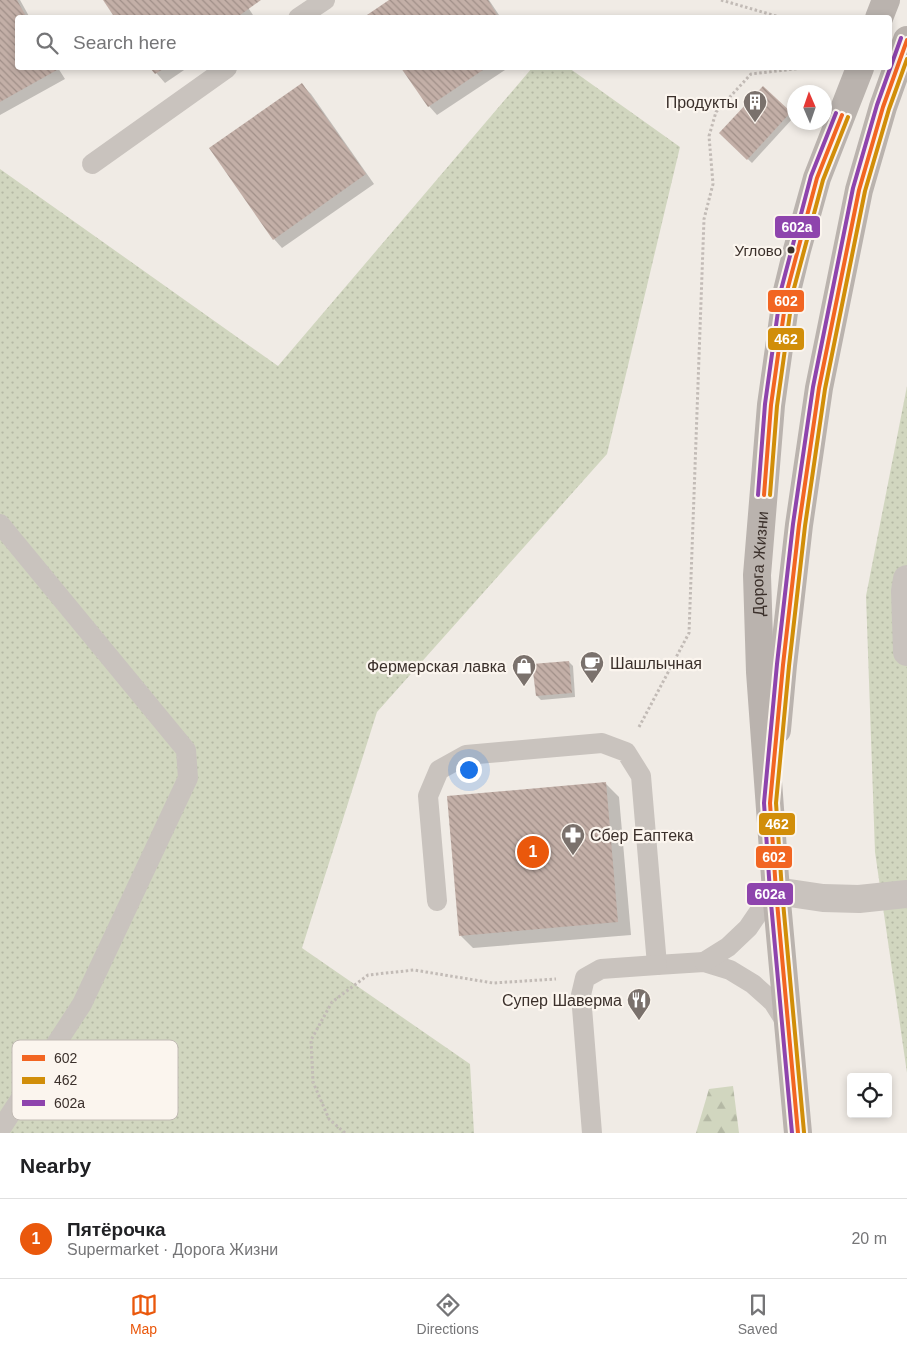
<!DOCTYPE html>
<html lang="en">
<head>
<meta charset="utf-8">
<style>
  body { margin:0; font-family:Arial,sans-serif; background:#f2f2f2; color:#202124 }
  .controls { position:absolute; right:15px; bottom:15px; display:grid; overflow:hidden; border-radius:5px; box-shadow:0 2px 8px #0003 }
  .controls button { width:45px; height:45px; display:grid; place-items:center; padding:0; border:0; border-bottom:1px solid #e0e0e0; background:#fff; color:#202124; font:25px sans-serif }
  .compass { position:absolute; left:787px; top:85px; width:45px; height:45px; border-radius:50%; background:#fff; box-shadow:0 2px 8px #0003; rotate:358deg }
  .you { position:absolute; left:468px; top:769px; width:18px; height:18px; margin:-12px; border:4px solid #fff; border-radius:50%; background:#1a73e8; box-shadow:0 0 0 8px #1a73e833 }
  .badge { display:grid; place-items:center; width:32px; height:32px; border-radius:50%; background:#ea580c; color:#fff; font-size:16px; font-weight:700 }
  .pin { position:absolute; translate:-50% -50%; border:2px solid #fff; box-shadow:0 1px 5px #0006 }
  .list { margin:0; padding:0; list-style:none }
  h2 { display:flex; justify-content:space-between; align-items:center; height:65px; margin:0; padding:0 20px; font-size:21px }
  h2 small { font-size:16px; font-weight:400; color:#757577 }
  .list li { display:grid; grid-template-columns:32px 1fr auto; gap:15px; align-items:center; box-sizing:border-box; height:80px; padding:0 20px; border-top:1px solid #e0e0e0 }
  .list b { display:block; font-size:19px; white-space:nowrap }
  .list p { margin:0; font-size:16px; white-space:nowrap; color:#757577 }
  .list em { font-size:16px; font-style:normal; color:#757577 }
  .icon { flex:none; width:28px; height:28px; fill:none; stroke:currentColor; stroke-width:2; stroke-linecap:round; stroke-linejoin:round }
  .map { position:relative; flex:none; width:907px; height:1133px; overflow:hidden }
  .search { position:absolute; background:#fff; box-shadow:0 2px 8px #0003; left:15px; right:15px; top:15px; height:55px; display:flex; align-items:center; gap:12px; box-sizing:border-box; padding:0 18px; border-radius:5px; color:#757577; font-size:19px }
  .sheet { height:145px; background:#fff }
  nav { display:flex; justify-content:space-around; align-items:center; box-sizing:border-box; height:70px; border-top:1px solid #e0e0e0; background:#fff; font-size:14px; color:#757577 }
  nav a { display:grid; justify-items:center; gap:2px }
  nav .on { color:#ea580c }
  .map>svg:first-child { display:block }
  .forest { fill:url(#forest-firs) }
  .park { fill:url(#park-dots) }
  .shadow { fill:#0003 }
  .building { fill:url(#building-back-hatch) }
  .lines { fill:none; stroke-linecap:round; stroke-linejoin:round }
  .path { stroke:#c2bbb6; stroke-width:3; stroke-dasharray:2.5 2.5; stroke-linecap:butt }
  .lane { stroke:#c9c3be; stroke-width:20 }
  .street { stroke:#c9c3be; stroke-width:28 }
  .secondary { stroke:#bab3ae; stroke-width:28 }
  .bus-1-casing { stroke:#fbf5ee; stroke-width:8 }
  .bus-2-casing { stroke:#fbf5ee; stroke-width:8 }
  .bus-3-casing { stroke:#fbf5ee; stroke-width:8 }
  .bus-1 { stroke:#f26522; stroke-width:4 }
  .bus-2 { stroke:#d18e09; stroke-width:4 }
  .bus-3 { stroke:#8e44ad; stroke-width:4 }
  .bus-dot { fill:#3b302b; stroke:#fbf5ee; stroke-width:2 }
  .labels { text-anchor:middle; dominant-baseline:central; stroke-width:4.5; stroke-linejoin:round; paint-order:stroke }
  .bus-label { font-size:15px; fill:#3b302b; stroke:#fbf5ee; text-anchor:end }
  .poi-label { font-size:16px; fill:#3b302b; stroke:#fbf5ee; text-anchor:end }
  .street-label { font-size:16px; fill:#3b302b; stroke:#fbf5ee }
  .key { fill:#fbf5ee; stroke:#c1bab4; stroke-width:1 }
  .key-label { font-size:14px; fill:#3b302b }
  .line-badge { stroke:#fbf5ee; stroke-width:2 }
  .badge-label { font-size:14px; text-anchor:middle; font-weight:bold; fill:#fff }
</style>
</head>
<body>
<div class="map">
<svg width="907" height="1133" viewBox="0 0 907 1133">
  <defs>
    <pattern id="forest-firs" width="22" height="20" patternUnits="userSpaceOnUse" patternTransform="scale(1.25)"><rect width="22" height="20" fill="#d1d6bf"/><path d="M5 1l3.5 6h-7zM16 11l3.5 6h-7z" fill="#b4b8a4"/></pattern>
    <pattern id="park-dots" width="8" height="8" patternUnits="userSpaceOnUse" patternTransform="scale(1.25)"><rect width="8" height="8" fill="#d1d6bf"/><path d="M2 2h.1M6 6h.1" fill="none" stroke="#b4b8a4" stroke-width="1.8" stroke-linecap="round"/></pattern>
    <pattern id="building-back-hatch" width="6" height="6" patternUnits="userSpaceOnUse" patternTransform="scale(1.25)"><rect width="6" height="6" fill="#c3afa7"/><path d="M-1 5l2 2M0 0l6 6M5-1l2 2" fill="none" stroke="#a08f88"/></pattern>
  </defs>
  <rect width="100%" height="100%" fill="#f0ebe5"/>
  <polygon class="forest" points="733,1086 739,1133 696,1133 709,1089"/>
  <g class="park">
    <polygon points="532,68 569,68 680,147 607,454 377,712 302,948 470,1064 474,1133 0,1133 0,169 278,366"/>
    <polygon points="907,386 907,1073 875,852 866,596"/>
  </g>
  <g class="shadow">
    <polygon points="0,0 20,0 30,18 18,18 18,68 58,68 65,79 0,115"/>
    <polygon points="105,0 243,0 255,18 117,18"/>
    <polygon points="392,0 489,0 501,18 370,18"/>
    <polygon points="152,68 187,68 165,83"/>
    <polygon points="403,68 508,68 437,115 429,106"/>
    <polygon points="302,85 311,94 374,184 282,248 274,239"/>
    <polygon points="763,88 794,117 752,163 720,133"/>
    <polygon points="569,662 573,666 575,697 541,700 537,696"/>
    <polygon points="606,784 619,797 631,935 473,948 460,935"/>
  </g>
  <g class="building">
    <polygon points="0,0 17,0 27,18 18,18 18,68 55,68 57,70 0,102"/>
    <polygon points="103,0 261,0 236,18 115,18"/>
    <polygon points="389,0 488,0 499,18 368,18 367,15"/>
    <polygon points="150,68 165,68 155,74"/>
    <polygon points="401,68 486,68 428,107"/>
    <polygon points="302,83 366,174 273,240 209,148"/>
    <polygon points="763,86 791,112 747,160 719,133"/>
    <polygon points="569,661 572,693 536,696 532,664"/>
    <polygon points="606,782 618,922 459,936 447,796"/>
  </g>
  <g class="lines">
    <g class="path">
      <polyline points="721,0 783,18"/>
      <polyline points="639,727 689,633 704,219 713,184 709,136 716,112 751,74 803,68"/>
      <polyline points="345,1133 329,1119 313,1082 311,1040 332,1002 368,975 414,970 493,983 556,979"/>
    </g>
    <g class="lane">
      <polyline points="298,18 325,0"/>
      <polyline points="92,164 227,68"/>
      <polyline points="0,524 186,750 188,778 82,1004 0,1130"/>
      <polyline points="437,901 428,796 439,770 466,755 602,743 626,752 641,776 657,965 704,962 730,970 753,984 773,1002 787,1024"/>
      <polyline points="704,962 728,947 748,928 763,906 776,891"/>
      <polyline points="592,1133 581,995 585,978 601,969 657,965"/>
    </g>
    <g class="street">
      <polyline points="907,579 905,591 907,652"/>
      <polyline points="776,891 823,898 859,899 907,894"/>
    </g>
    <g class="secondary">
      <polyline points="879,18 886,0"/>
      <polyline points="777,730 783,665 799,525 819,388 859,190 883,107 907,40"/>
      <path id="s1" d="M 798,1133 L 776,891 L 760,672 L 757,575 L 771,405 L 787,291 L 797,250 L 817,178 L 860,68"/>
    </g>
    <g class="bus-1-casing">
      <g id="bus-1">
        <polyline points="764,495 771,405 787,291 817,178 842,115"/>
        <polyline points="798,1133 776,891 770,803 783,665 799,525 819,388 859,190 883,107 907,40"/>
      </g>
    </g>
    <g class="bus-2-casing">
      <g id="bus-2">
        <polyline points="770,495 777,406 793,292 823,180 848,117"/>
        <polyline points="804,1132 782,891 776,803 789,666 805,526 825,389 865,191 889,109 907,59"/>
      </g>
    </g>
    <g class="bus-3-casing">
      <g id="bus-3">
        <polyline points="758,495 765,404 781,290 811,176 836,113"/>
        <polyline points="792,1133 770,892 764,803 777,664 793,524 813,387 853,188 877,105 901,38"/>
      </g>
    </g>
    <use href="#bus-1" class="bus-1"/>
    <use href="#bus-2" class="bus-2"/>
    <use href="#bus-3" class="bus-3"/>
  </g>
  <defs>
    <g id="building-pin" transform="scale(1.25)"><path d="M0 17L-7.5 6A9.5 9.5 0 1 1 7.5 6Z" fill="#7a716c" stroke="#fbf5ee"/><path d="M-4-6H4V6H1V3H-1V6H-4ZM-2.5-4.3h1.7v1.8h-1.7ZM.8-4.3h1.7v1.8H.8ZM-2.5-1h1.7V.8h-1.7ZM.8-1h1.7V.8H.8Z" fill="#fff"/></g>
    <g id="cafe-pin" transform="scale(1.25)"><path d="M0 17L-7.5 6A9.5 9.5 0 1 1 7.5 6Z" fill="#7a716c" stroke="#fbf5ee"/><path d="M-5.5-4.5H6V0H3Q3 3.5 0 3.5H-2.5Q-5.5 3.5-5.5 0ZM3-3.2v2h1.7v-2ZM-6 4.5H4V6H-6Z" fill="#fff"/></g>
    <g id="shop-pin" transform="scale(1.25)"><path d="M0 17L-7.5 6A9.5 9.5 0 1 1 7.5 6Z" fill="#7a716c" stroke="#fbf5ee"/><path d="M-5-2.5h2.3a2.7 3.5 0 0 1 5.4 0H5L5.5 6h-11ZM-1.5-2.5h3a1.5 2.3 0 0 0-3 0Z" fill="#fff"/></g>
    <g id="pharmacy-pin" transform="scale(1.25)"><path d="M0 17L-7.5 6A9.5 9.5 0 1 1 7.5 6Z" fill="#7a716c" stroke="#fbf5ee"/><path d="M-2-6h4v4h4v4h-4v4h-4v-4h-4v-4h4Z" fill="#fff"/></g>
    <g id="restaurant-pin" transform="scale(1.25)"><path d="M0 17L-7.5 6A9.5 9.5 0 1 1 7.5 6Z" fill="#7a716c" stroke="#fbf5ee"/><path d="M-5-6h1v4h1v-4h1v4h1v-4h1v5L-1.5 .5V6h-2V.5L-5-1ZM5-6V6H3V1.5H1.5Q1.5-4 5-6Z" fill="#fff"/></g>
  </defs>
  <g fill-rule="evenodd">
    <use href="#building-pin" x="755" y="102"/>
    <use href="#cafe-pin" x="592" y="663"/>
    <use href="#shop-pin" x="524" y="666"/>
    <use href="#pharmacy-pin" x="573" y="835"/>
    <use href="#restaurant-pin" x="639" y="1000"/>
  </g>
  <circle class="bus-dot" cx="791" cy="250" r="4.5"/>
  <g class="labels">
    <g class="bus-label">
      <text x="782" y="250">Углово</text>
    </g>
    <g class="poi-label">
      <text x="738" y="102">Продукты</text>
      <text x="610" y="663" text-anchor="start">Шашлычная</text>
      <text x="506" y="666">Фермерская лавка</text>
      <text x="590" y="835" text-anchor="start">Сбер Еаптека</text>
      <text x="622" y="1000">Супер Шаверма</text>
    </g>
    <g class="street-label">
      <text stroke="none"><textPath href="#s1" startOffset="571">Дорога Жизни</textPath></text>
    </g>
  </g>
  <rect x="12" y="1040" width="166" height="80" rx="8" class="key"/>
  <rect x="22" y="1055" width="23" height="6" fill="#f26522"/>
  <rect x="22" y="1077" width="23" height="7" fill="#d18e09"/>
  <rect x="22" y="1100" width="23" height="6" fill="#8e44ad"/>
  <g class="key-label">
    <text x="54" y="1063">602</text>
    <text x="54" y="1085">462</text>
    <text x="54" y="1108">602а</text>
  </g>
  <g class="line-badge">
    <rect x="774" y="215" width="47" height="24" rx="5" fill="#8e44ad"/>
    <rect x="767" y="289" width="38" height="24" rx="5" fill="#f26522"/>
    <rect x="767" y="327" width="38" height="24" rx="5" fill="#d18e09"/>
    <rect x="758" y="812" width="38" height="24" rx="5" fill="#d18e09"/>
    <rect x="755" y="845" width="38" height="24" rx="5" fill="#f26522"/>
    <rect x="746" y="882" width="48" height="24" rx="5" fill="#8e44ad"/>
  </g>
  <g class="badge-label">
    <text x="797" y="232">602а</text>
    <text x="786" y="306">602</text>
    <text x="786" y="344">462</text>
    <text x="777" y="829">462</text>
    <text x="774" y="862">602</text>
    <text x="770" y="899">602а</text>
  </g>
</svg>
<div class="controls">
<button><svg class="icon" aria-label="locate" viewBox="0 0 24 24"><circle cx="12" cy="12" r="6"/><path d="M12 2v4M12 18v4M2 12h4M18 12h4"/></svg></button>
</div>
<svg class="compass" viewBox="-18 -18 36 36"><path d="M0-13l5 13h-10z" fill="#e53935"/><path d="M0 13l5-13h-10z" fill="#757577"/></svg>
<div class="you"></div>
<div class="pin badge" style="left:533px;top:852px">1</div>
<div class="search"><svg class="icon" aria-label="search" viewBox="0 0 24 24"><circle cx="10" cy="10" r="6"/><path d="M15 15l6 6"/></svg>Search here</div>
</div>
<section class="sheet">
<h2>Nearby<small></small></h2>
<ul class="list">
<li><span class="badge">1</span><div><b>Пятёрочка</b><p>Supermarket · Дорога Жизни</p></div><em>20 m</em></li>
</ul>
</section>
<nav>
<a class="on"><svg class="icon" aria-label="map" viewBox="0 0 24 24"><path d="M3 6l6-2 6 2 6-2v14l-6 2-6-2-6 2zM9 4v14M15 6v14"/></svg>Map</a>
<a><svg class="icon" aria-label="directions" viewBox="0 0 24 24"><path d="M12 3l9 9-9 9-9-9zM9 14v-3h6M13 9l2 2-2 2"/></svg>Directions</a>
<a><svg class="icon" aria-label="saved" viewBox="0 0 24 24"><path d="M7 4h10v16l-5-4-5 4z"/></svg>Saved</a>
</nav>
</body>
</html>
